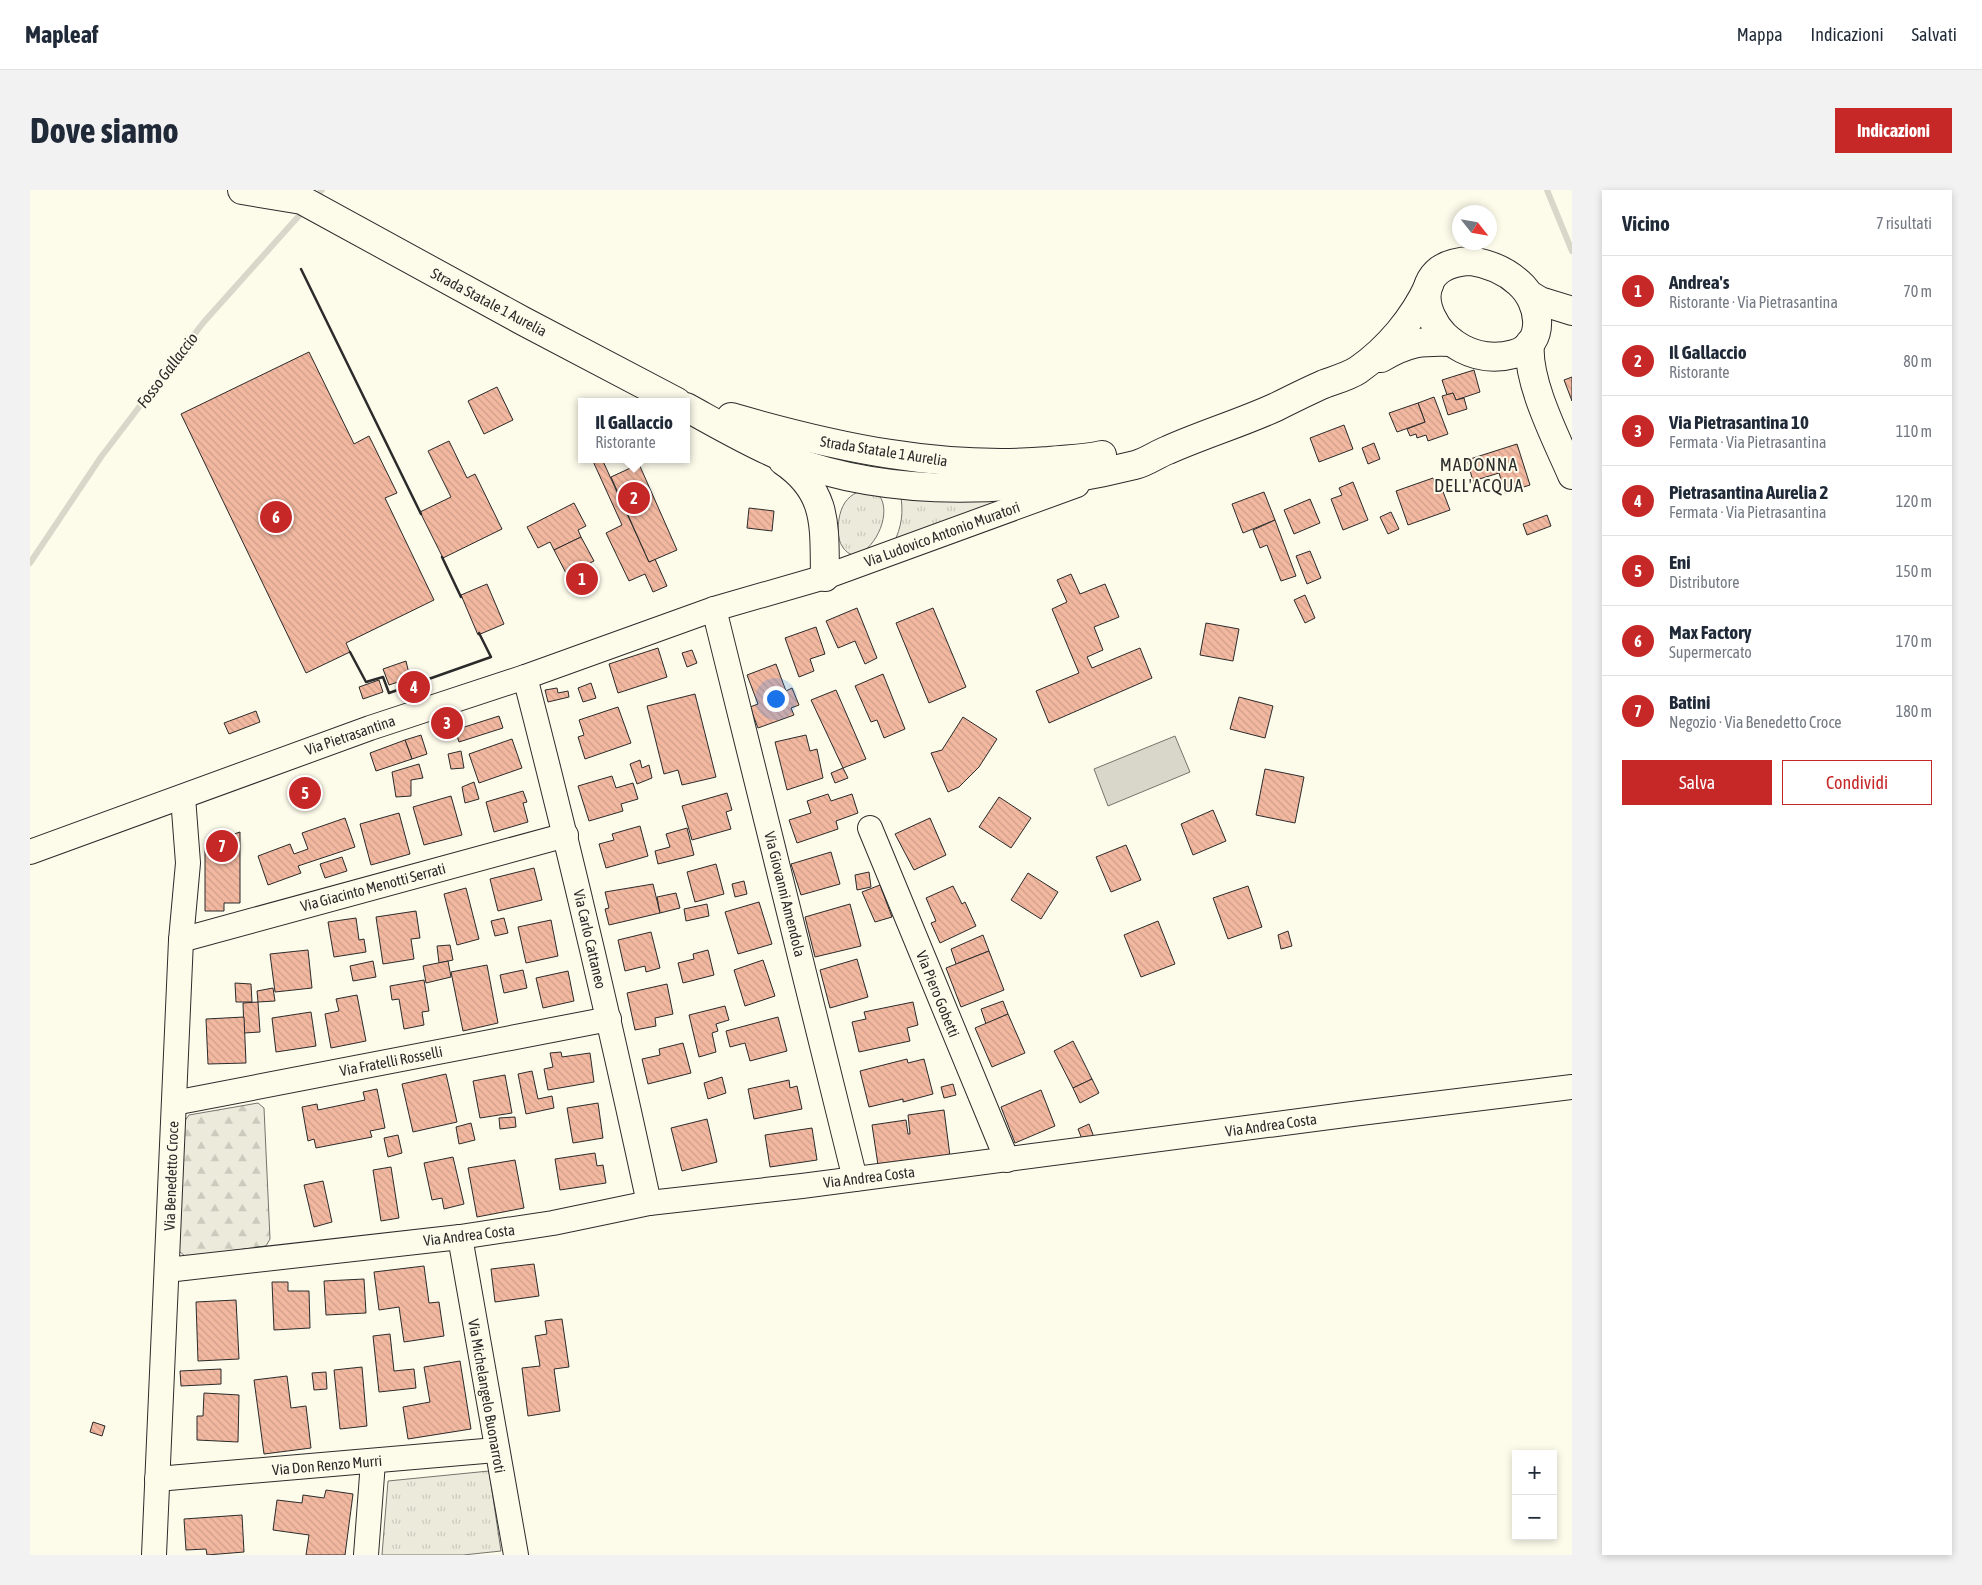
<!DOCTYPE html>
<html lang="it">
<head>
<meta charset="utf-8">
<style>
  body { margin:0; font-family:"Asap Condensed",sans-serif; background:#f2f2f3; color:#1f2937 }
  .controls { position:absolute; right:15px; bottom:15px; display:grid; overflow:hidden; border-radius:0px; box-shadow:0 2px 8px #0003 }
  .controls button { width:45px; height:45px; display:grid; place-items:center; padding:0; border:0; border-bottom:1px solid #e0e1e3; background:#fff; color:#1f2937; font:25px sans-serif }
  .compass { position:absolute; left:1422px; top:15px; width:45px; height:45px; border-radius:50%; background:#fff; box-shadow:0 2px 8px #0003; rotate:121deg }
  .you { position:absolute; left:745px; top:508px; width:18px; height:18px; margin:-12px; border:4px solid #fff; border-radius:50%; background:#1a73e8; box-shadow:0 0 0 8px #1a73e833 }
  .badge { display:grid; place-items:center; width:32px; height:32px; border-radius:50%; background:#c62828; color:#fff; font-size:16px; font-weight:700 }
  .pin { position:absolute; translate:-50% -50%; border:2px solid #fff; box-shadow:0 1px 5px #0006 }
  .popup { position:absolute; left:548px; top:208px; width:112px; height:65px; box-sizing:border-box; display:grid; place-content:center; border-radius:0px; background:#fff; filter:drop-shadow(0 1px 4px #0005); font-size:16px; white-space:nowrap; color:#747a83 }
  .popup b { font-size:19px; color:#1f2937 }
  .popup::after { content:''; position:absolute; left:50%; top:100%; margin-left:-10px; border:10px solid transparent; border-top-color:#fff }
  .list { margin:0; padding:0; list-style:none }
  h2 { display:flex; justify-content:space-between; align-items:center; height:65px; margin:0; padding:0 20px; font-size:21px }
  h2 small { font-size:16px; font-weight:400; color:#747a83 }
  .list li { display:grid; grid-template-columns:32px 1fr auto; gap:15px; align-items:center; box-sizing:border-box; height:70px; padding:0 20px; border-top:1px solid #e0e1e3 }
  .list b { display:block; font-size:19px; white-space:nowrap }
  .list p { margin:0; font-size:16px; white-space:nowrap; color:#747a83 }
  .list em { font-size:16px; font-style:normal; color:#747a83 }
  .actions { display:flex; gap:10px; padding:15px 20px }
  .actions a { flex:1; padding:11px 0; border:1px solid #c62828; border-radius:0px; text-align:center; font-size:18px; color:#c62828 }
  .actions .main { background:#c62828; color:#fff }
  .map { position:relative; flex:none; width:1542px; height:1365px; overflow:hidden; border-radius:0px }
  header { display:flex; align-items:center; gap:30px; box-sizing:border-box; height:70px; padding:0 25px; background:#fff; border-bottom:1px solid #e0e1e3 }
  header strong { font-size:24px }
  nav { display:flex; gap:28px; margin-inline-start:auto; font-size:18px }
  .intro { display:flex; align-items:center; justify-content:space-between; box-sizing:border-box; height:120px; padding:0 30px }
  h1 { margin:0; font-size:35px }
  .button { padding:12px 22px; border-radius:0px; background:#c62828; color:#fff; font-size:18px; font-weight:700 }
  main { display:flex; gap:30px; padding:0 30px }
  aside { flex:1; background:#fff; border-radius:0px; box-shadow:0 2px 8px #0003 }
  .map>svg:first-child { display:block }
  .grass { fill:url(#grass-tufts); stroke:#74746e }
  .forest { fill:url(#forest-firs); stroke:#74746e }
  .water { fill:#d8d7c9; stroke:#74746e }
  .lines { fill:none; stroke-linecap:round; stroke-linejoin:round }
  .stream { stroke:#d8d7c9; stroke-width:6 }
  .building { fill:url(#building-back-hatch); stroke:#2b2b2b }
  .minor-casing { stroke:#2b2b2b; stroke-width:26 }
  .major-casing { stroke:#2b2b2b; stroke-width:30 }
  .minor { stroke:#fdfbea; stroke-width:24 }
  .major { stroke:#fdfbea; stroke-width:28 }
  .wall { stroke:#2b2b2b; stroke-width:2.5 }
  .labels { text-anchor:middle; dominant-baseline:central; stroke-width:4; stroke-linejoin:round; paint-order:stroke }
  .street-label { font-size:15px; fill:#2b2b2b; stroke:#fdfbea }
  .water-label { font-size:16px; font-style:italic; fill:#2b2b2b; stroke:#fdfbea }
  .quarter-label { font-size:18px; letter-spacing:1px; fill:#2b2b2b; stroke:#fdfbea }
</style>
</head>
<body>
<header>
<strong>Mapleaf</strong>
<nav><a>Mappa</a><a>Indicazioni</a><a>Salvati</a></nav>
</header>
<div class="intro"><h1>Dove siamo</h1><a class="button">Indicazioni</a></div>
<main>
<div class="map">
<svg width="1542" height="1365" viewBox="0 0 1542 1365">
  <defs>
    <pattern id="grass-tufts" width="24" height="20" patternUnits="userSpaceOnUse" patternTransform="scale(1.25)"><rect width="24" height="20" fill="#ecebdb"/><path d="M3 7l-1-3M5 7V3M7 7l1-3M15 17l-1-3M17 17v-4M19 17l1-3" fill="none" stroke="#cbcabc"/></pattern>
    <pattern id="forest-firs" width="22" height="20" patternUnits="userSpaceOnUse" patternTransform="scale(1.25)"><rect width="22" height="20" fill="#ecebdb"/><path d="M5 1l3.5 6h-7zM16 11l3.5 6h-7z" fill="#cbcabc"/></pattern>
    <pattern id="building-back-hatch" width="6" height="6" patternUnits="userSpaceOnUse" patternTransform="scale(1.25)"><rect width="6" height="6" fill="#f2b8a0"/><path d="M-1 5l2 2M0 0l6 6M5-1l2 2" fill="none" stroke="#d09e8a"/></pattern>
  </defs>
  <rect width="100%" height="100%" fill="#fdfbea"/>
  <g class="grass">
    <path d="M 828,302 L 849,305 C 862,322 847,357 827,365 C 824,366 823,365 820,364 C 808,357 807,343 809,329 C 811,317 816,307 828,302 Z"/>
    <path d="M 870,302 L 989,305 L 863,355 C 872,336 874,322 870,302 Z"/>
    <polygon points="459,1281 471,1361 433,1365 352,1365 358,1291"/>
  </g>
  <polygon class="forest" points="228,913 234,918 240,1049 236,1056 156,1067 149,1061 154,932 159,925"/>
  <polygon class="water" points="1145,546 1160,582 1078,616 1064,579"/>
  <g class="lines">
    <g class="stream">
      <polyline points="1517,0 1542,61"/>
      <polyline points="283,10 292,0"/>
      <polyline points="0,373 71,267 173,133 275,19"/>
    </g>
  </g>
  <g class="building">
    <polygon points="279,162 324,254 339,246 367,303 355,308 404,410 316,453 320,462 276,483 151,224"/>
    <polygon points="1444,180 1450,202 1426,210 1423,203 1417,205 1412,190"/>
    <polygon points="1542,187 1542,211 1534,190"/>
    <polygon points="467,197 483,230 454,244 438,211"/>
    <polygon points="1423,203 1426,210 1434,208 1437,219 1418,225 1412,206"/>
    <polygon points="1404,207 1418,244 1398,251 1396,245 1387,248 1386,244 1380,246 1377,239 1395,232 1388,213"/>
    <polygon points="1388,213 1395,232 1367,242 1359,223"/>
    <polygon points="1314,235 1323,259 1289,272 1280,248"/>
    <polygon points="419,251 437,288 445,284 472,339 413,368 390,322 421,307 398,261"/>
    <polygon points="1344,253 1350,269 1338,274 1332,258"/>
    <polygon points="1487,254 1500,295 1475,303 1469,283 1443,291 1437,270"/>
    <polygon points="562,269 572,269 619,372 625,369 637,396 623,402 615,384 599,391 576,343 592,335"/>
    <polygon points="609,274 647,360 619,372 581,287"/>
    <polygon points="1403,288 1407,301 1412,299 1420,320 1378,335 1366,301"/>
    <polygon points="1323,292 1338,330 1313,340 1301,309 1312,305 1309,298"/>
    <polygon points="1234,302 1245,330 1213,343 1202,314"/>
    <polygon points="1280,309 1290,333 1264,344 1254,320"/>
    <polygon points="544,313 556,336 548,340 551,347 524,360 520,352 508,358 497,337"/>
    <polygon points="719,318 744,321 742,341 717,338"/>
    <polygon points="1361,322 1369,339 1358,344 1350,327"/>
    <polygon points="1517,325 1521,336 1497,345 1493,334"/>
    <polygon points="1245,330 1266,386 1251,391 1237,355 1230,358 1223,340"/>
    <polygon points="551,347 564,371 537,385 524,360"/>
    <polygon points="1280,361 1291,388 1277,394 1266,366"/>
    <polygon points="1041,384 1050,404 1075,394 1089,427 1064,437 1073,460 1057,467 1062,478 1110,458 1122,488 1019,533 1006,501 1049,483 1022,419 1037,412 1027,390"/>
    <polygon points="457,394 474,434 448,445 431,405"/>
    <polygon points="1275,405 1285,428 1275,433 1264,410"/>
    <polygon points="827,418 847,468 835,474 825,451 808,458 796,431"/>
    <polygon points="903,418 936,497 899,513 866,433"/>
    <polygon points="1176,433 1209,439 1203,471 1170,465"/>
    <polygon points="786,437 795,464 780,469 784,481 769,487 755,448"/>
    <polygon points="628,458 637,487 588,503 579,474"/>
    <polygon points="662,460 667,473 657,477 652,463"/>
    <polygon points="376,471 380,488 359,495 353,479"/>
    <polygon points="746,474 756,501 762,498 769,515 761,518 764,525 728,538 720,517 728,514 717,485"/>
    <polygon points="853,484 875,539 854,548 847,530 841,532 825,496"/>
    <polygon points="349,490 353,502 333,509 329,497"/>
    <polygon points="561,493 566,508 553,512 548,498"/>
    <polygon points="527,498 528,503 538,501 539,507 518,512 515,500"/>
    <polygon points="806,500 836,569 813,578 781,510"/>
    <polygon points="665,504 686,587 652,595 648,580 634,584 617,516"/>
    <polygon points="1209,507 1243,516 1235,548 1200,539"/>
    <polygon points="588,517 601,553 555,569 548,547 554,545 549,530"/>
    <polygon points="226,521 230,532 199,544 194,533"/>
    <polygon points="469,526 473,538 429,552 425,540"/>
    <polygon points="933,527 967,549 949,577 929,597 918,602 901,563 912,560"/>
    <polygon points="391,545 397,564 382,569 375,550"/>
    <polygon points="776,545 780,561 787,559 793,588 757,600 745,552"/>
    <polygon points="482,549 492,578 449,593 439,564"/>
    <polygon points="375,550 382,569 346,581 340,563"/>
    <polygon points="431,561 434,578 421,579 418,564"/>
    <polygon points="610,570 612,578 619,575 622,588 607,594 600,574"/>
    <polygon points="389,574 393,588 381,590 381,606 366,607 362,582"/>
    <polygon points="813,578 818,588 805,593 801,583"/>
    <polygon points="1235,579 1274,587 1265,633 1226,625"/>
    <polygon points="582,586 586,598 603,593 608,609 591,614 593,621 559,631 548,596"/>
    <polygon points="284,590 291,610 268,618 261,599"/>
    <polygon points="444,592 449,609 435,613 432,597"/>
    <polygon points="493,601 497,612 493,613 498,632 464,642 456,612"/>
    <polygon points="697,603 702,620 696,622 701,639 662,650 652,616"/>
    <polygon points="798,604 801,611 822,604 828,623 806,631 808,639 767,653 759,630 781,623 777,611"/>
    <polygon points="421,606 432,645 394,655 383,617"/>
    <polygon points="969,607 1001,628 981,658 949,637"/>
    <polygon points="1183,620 1196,651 1163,665 1151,634"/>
    <polygon points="369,623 380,664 341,675 330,634"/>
    <polygon points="315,628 325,657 268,676 271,683 238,695 228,666 260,654 264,664 278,659 272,643"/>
    <polygon points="900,628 916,665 884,680 865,644"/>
    <polygon points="610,636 618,666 576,678 569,654 584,650 582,644"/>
    <polygon points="657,638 664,665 628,674 625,661 640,657 636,644"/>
    <polygon points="210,642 210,713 194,713 194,721 175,721 175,654"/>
    <polygon points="1096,655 1111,690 1081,702 1066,667"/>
    <polygon points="801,662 810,694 771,705 761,674"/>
    <polygon points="312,667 317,681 295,688 290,674"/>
    <polygon points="686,674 694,704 665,712 657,682"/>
    <polygon points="504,678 512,710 468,721 460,689"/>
    <polygon points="839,682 841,697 827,700 825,685"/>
    <polygon points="998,683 1028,702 1011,729 981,710"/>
    <polygon points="714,691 717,704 705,707 702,694"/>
    <polygon points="623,694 630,723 579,735 575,719 579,718 575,702"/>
    <polygon points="850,695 862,727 845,732 832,702"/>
    <polygon points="923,696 932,714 935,712 946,736 910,753 901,733 906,731 896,708"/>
    <polygon points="1218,696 1232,737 1198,749 1183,708"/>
    <polygon points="436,698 449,749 427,755 414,704"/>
    <polygon points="646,703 650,718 630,723 627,707"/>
    <polygon points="729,712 742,754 708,764 695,722"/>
    <polygon points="677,714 679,726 656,731 654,719"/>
    <polygon points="820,714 831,756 785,767 775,727"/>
    <polygon points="386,721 390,748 381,749 384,769 353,774 346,727"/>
    <polygon points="326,728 329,750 334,749 336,762 304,767 298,732"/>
    <polygon points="474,728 478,743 465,746 461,731"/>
    <polygon points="521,730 528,766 496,773 488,737"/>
    <polygon points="1128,731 1145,774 1111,787 1094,745"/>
    <polygon points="1258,741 1262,756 1251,759 1248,745"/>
    <polygon points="621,742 630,778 616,782 615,776 595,781 588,750"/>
    <polygon points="953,745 959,761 926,774 921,759"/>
    <polygon points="420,755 423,770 409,773 407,756"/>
    <polygon points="278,760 282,798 245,802 240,764"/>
    <polygon points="678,760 684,785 653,793 648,773 664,769 663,764"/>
    <polygon points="959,761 974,800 931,817 916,778"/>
    <polygon points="827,769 838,807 800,818 790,780"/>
    <polygon points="733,770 745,806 715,816 704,780"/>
    <polygon points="343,771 346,787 323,791 320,776"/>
    <polygon points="418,771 421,787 396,793 393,776"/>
    <polygon points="457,775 468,833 433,841 421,782"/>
    <polygon points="493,780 497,798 474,803 470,785"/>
    <polygon points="538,781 544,811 513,818 506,788"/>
    <polygon points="394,790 399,821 392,822 394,835 374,839 369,809 362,810 360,796"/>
    <polygon points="205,793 221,794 222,812 206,812"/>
    <polygon points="637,794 643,824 625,828 626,836 605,840 597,803"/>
    <polygon points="243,798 245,811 228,812 227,801"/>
    <polygon points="327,805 336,851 301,858 295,824 309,821 306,809"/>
    <polygon points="973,811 978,824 956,834 951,819"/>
    <polygon points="228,812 230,842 214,843 213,813"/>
    <polygon points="883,812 888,835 877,838 880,851 829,862 822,832 836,829 834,822"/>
    <polygon points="695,816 699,830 686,834 688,841 682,843 686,862 669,867 659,825"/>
    <polygon points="281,822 286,856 246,862 242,828"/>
    <polygon points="978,824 995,863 962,877 945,838"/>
    <polygon points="214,827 216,873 178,874 176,829"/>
    <polygon points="748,827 757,861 720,871 715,853 700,857 696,841"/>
    <polygon points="1043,851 1062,889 1043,898 1024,861"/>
    <polygon points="653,853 661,883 618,894 612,869 630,865 629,859"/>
    <polygon points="531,862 532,867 560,863 564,892 518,900 514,879 523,877 520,863"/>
    <polygon points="877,869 878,873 894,869 903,904 873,912 873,909 839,917 830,881"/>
    <polygon points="502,881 508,909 522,906 524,918 496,924 488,884"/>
    <polygon points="416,884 427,932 383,942 372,894"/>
    <polygon points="475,885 482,923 450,928 443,891"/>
    <polygon points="692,887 696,903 678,909 674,893"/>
    <polygon points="1062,889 1069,903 1050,913 1043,898"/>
    <polygon points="759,890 760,898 767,896 772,919 724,929 718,899"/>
    <polygon points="923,894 926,905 914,908 911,897"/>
    <polygon points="347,899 355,938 340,941 342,947 286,958 284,949 278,951 272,917 287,914 288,920 335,910 333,902"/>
    <polygon points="1011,900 1025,936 985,953 971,917"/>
    <polygon points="568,913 573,948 543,953 537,918"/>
    <polygon points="914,920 920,966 848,975 842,935 876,930 878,944 880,944 878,925"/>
    <polygon points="485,927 486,937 470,939 469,928"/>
    <polygon points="677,929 687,972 652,981 641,938"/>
    <polygon points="441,933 445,950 429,954 426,937"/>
    <polygon points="1059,934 1065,950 1054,954 1048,939"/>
    <polygon points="782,938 787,970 740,977 735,945"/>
    <polygon points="368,945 372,963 358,967 354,948"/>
    <polygon points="565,963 567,976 573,975 576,993 530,1000 525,969"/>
    <polygon points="423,967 434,1014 414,1019 412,1008 402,1010 394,973"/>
    <polygon points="485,970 494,1018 447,1027 438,978"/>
    <polygon points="361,977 369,1028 351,1031 343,980"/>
    <polygon points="293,991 302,1032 284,1037 274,995"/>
    <polygon points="504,1074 509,1106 465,1112 461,1079"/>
    <polygon points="394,1076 399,1113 409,1112 414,1146 374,1152 369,1117 349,1120 344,1082"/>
    <polygon points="334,1089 336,1123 296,1125 294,1091"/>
    <polygon points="242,1092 258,1092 258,1101 279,1101 280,1138 244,1140"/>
    <polygon points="206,1110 209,1169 168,1171 166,1112"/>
    <polygon points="532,1129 539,1177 524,1179 530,1221 498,1226 492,1178 510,1176 505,1146 517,1144 515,1131"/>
    <polygon points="360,1144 364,1181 384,1179 386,1198 349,1202 343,1146"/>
    <polygon points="430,1171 441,1239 378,1249 373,1217 400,1212 394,1177"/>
    <polygon points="332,1177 337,1236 310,1239 304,1180"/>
    <polygon points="191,1179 191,1194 151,1196 150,1181"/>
    <polygon points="296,1182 297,1199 284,1200 282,1183"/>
    <polygon points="257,1186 261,1218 276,1216 281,1258 234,1264 224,1190"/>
    <polygon points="174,1203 209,1205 208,1252 167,1250 167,1226 173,1226"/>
    <polygon points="63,1232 75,1236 72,1246 60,1242"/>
    <polygon points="296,1300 323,1304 315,1365 276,1365 279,1345 243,1340 247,1310 272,1313 273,1305 294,1308"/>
    <polygon points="212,1325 214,1362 177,1365 176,1359 156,1360 154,1329"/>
  </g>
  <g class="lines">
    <g class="minor-casing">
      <g id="minor">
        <polyline points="684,419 825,989"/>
        <path d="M 495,487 C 540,661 581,837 619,1013"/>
        <polyline points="840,638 977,970"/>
        <polyline points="0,662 340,538 495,487 684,419 795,387 1047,295"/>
        <polyline points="151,750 536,645"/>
        <polyline points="144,913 579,829"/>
        <polyline points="430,1047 486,1365"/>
        <polyline points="137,1080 430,1047 523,1033 619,1013 772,996 1330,923 1542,897"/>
        <polyline points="127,1289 466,1260"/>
        <polyline points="124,1365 151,750 158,673 153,607"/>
        <polyline points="336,1365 343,1272"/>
      </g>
    </g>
    <g class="major-casing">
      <g id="major">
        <polyline points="212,0 272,10 493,131 647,212"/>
        <path d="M 1441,71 C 1460,74 1475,80 1489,93 C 1510,111 1518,154 1484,164 C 1406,185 1356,74 1441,71 Z"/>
        <polyline points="1500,105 1510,111 1542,121"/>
        <path d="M 1500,153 C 1496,191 1527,250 1542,285"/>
        <path d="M 1351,168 C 1379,152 1390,151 1422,152"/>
        <path d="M 656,217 C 689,235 721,254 755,268 C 865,310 993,303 1105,275 C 1117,272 1127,264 1138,260 C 1174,244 1211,233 1246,217 C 1262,209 1278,201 1294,194 C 1305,190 1319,186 1328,180 C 1358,159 1384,128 1399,95"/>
        <path d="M 701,227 C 805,257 910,280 1019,271 C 1036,269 1055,269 1072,265"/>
        <path d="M 753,271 C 799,302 794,337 795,387"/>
      </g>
    </g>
    <use href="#minor" class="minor"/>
    <use href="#major" class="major"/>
    <g class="wall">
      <polyline points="271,79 391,324"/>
      <polyline points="412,367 431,407"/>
      <polyline points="320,462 336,492 353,487 359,503 461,467 449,443"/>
    </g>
  </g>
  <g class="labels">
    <g class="street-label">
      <text transform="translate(459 112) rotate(28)">Strada Statale 1 Aurelia</text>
      <text transform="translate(854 261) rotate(9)">Strada Statale 1 Aurelia</text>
      <text transform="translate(912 344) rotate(-20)">Via Ludovico Antonio Muratori</text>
      <text transform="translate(320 545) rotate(-19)">Via Pietrasantina</text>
      <text transform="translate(343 697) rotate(-15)">Via Giacinto Menotti Serrati</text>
      <text transform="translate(755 704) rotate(76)">Via Giovanni Amendola</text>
      <text transform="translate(560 749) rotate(77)">Via Carlo Cattaneo</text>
      <text transform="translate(908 804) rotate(68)">Via Piero Gobetti</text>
      <text transform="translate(361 871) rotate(-11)">Via Fratelli Rosselli</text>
      <text transform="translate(1241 935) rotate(-8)">Via Andrea Costa</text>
      <text transform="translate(141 986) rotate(-88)">Via Benedetto Croce</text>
      <text transform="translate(839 987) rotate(-7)">Via Andrea Costa</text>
      <text transform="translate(439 1045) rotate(-7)">Via Andrea Costa</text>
      <text transform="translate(457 1206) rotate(80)">Via Michelangelo Buonarroti</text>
      <text transform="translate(297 1275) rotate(-5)">Via Don Renzo Murri</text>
    </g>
    <g class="water-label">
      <text transform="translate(137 180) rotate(-53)">Fosso Gallaccio</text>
    </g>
    <g class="quarter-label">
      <text x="1449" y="274">MADONNA<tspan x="1449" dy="21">DELL'ACQUA</tspan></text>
    </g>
  </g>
</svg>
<div class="controls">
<button>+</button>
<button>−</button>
</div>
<svg class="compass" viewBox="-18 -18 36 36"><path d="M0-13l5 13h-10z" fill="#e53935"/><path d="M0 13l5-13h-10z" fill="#747a83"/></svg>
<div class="you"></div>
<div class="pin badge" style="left:552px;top:389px">1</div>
<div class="pin badge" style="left:604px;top:308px">2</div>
<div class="popup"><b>Il Gallaccio</b>Ristorante</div>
<div class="pin badge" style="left:417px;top:533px">3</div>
<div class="pin badge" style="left:384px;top:497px">4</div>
<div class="pin badge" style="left:275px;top:603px">5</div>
<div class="pin badge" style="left:246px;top:327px">6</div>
<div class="pin badge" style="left:192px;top:656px">7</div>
</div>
<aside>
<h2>Vicino<small>7 risultati</small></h2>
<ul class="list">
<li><span class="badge">1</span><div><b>Andrea's</b><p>Ristorante · Via Pietrasantina</p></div><em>70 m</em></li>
<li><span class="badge">2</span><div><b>Il Gallaccio</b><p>Ristorante</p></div><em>80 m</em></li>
<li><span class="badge">3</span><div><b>Via Pietrasantina 10</b><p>Fermata · Via Pietrasantina</p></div><em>110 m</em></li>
<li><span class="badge">4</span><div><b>Pietrasantina Aurelia 2</b><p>Fermata · Via Pietrasantina</p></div><em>120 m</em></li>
<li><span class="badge">5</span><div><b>Eni</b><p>Distributore</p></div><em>150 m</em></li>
<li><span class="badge">6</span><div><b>Max Factory</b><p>Supermercato</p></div><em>170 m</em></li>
<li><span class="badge">7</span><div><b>Batini</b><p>Negozio · Via Benedetto Croce</p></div><em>180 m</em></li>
</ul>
<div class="actions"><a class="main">Salva</a><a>Condividi</a></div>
</aside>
</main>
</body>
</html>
